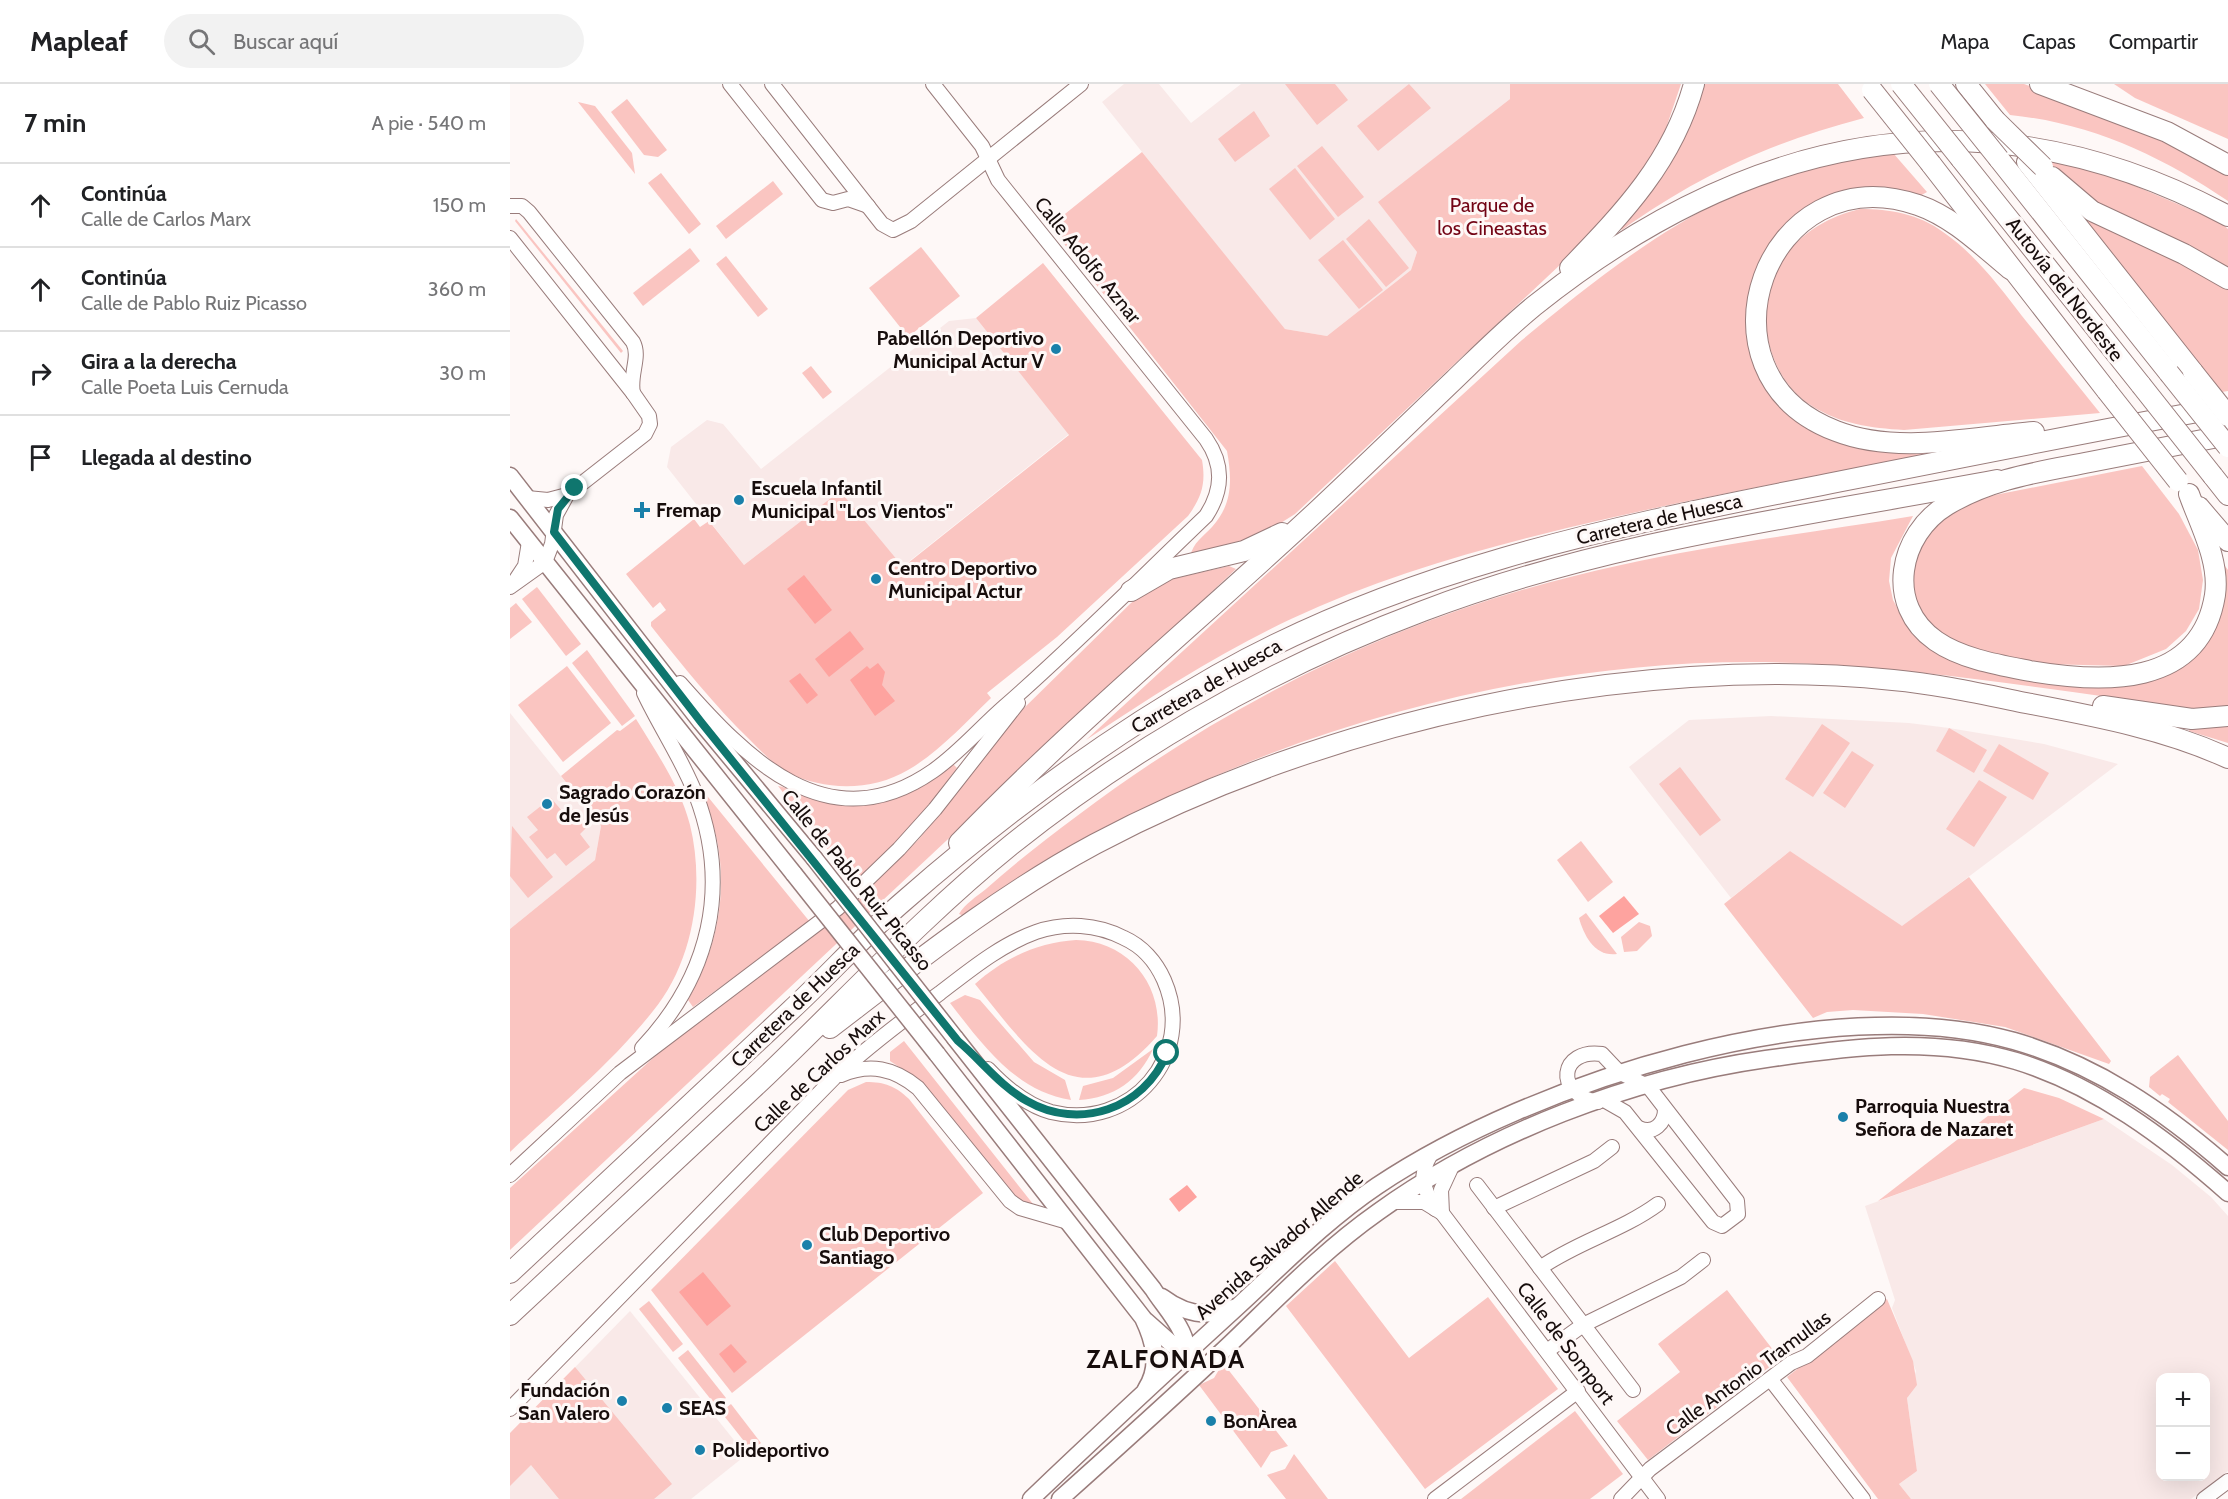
<!DOCTYPE html>
<html lang="es">
<head>
<meta charset="utf-8">
<style>
  body { margin:0; font-family:Cabin,sans-serif; background:#f2f2f2; color:#202124 }
  .controls { position:absolute; right:18px; bottom:18px; display:grid; overflow:hidden; border-radius:12px; box-shadow:0 6px 24px #0002 }
  .controls button { width:54px; height:54px; display:grid; place-items:center; padding:0; border:0; border-bottom:2px solid #e0e0e0; background:#fff; color:#202124; font:30px sans-serif }
  .stop { position:absolute; width:18px; height:18px; margin:-14px; border:4px solid #0f766e; border-radius:50%; background:#fff }
  .stop.end { background:#0f766e; border-color:#fff; box-shadow:0 2px 6px #0008 }
  .list { margin:0; padding:0; list-style:none }
  h2 { display:flex; justify-content:space-between; align-items:center; height:78px; margin:0; padding:0 24px; font-size:26px }
  h2 small { font-size:20px; font-weight:400; color:#757577 }
  .list li { display:grid; grid-template-columns:39px 1fr auto; gap:18px; align-items:center; box-sizing:border-box; height:84px; padding:0 24px; border-top:2px solid #e0e0e0 }
  .list b { display:block; font-size:22px; white-space:nowrap }
  .list p { margin:0; font-size:20px; white-space:nowrap; color:#757577 }
  .list em { font-size:20px; font-style:normal; color:#757577 }
  .icon { flex:none; width:33px; height:33px; fill:none; stroke:currentColor; stroke-width:2; stroke-linecap:round; stroke-linejoin:round }
  .map { position:relative; flex:none; width:1718px; height:1415px; overflow:hidden }
  header { display:flex; align-items:center; gap:36px; box-sizing:border-box; height:84px; padding:0 30px; background:#fff; border-bottom:2px solid #e0e0e0 }
  header strong { font-size:28px }
  nav { display:flex; gap:33px; margin-inline-start:auto; font-size:21px }
  .search { width:420px; height:54px; background:#f2f2f2; display:flex; align-items:center; gap:15px; box-sizing:border-box; padding:0 21px; border-radius:33px; color:#757577; font-size:22px }
  main { display:flex }
  aside { flex:1; background:#fff }
  .map>svg:first-child { display:block }
  .built { fill:#f9e9e8; fill-rule:evenodd }
  .green { fill:#fac5c1 }
  .water { fill:#fea39f }
  .lines { fill:none; stroke-linecap:round; stroke-linejoin:round }
  .minor-casing { stroke:#997c7b; stroke-width:16 }
  .major-casing { stroke:#997c7b; stroke-width:19 }
  .highway-casing { stroke:#997c7b; stroke-width:22 }
  .minor { stroke:#fff; stroke-width:14 }
  .major { stroke:#fff; stroke-width:16 }
  .highway { stroke:#fff; stroke-width:20 }
  .major-bridge-casing { stroke:#997c7b; stroke-width:19; stroke-linecap:butt }
  .highway-bridge-casing { stroke:#997c7b; stroke-width:22; stroke-linecap:butt }
  .major-bridge { stroke:#fff; stroke-width:16 }
  .highway-bridge { stroke:#fff; stroke-width:20 }
  .route { stroke:#0f766e; stroke-width:8 }
  .poi-dot { fill:#1a80aa; stroke:#fef8f7; stroke-width:2 }
  .labels { text-anchor:middle; dominant-baseline:central; stroke-width:6; stroke-linejoin:round; paint-order:stroke }
  .park-label { font-size:20px; fill:#720415; stroke:#fef8f7 }
  .street-label { font-size:20px; fill:#170d0c; stroke:#fef8f7 }
  .poi-label { font-size:20px; font-weight:bold; fill:#170d0c; stroke:#fef8f7; text-anchor:start }
  .district-label { font-size:26px; font-weight:bold; letter-spacing:1.5px; fill:#170d0c; stroke:#fef8f7 }
</style>
</head>
<body>
<header>
<strong>Mapleaf</strong>
<div class="search"><svg class="icon" aria-label="search" viewBox="0 0 24 24"><circle cx="10" cy="10" r="6"/><path d="M15 15l6 6"/></svg>Buscar aquí</div>
<nav><a>Mapa</a><a>Capas</a><a>Compartir</a></nav>
</header>
<main>
<aside>
<h2>7 min<small>A pie · 540 m</small></h2>
<ul class="list">
<li><svg class="icon" aria-label="ahead" viewBox="0 0 24 24"><path d="M12 20V5M6 11l6-6 6 6"/></svg><div><b>Continúa</b><p>Calle de Carlos Marx</p></div><em>150 m</em></li>
<li><svg class="icon" aria-label="ahead" viewBox="0 0 24 24"><path d="M12 20V5M6 11l6-6 6 6"/></svg><div><b>Continúa</b><p>Calle de Pablo Ruiz Picasso</p></div><em>360 m</em></li>
<li><svg class="icon" aria-label="right" viewBox="0 0 24 24"><path d="M7 20v-9h11M14 6l5 5-5 5"/></svg><div><b>Gira a la derecha</b><p>Calle Poeta Luis Cernuda</p></div><em>30 m</em></li>
<li><svg class="icon" aria-label="arrive" viewBox="0 0 24 24"><path d="M6 21V4h12l-3 4 3 4H6"/></svg><div><b>Llegada al destino</b></div></li>
</ul>
</aside>
<div class="map">
<svg width="1718" height="1415" viewBox="0 0 1718 1415">
  <rect width="100%" height="100%" fill="#fef8f7"/>
  <g class="built">
    <polygon points="614,0 649,0 681,39 731,0 1000,0 1000,15 869,118 907,168 901,186 817,252 775,245 749,214 592,18"/>
    <polygon points="466,234 559,350 392,483 330,407 234,481 157,383 161,363 197,336 213,340 251,385 439,237"/>
    <polygon points="0,629 91,742 85,776 0,845"/>
    <polygon points="1261,632 1399,639 1439,644 1534,660 1608,680 1392,843 1280,767 1221,814 1119,683 1179,636"/>
    <path d="M 1594,1035 L 1662,1081 L 1701,1113 L 1718,1132 L 1718,1387 L 1681,1415 L 1401,1415 L 1389,1400 L 1407,1387 L 1397,1314 L 1406,1287 L 1382,1224 L 1385,1216 L 1355,1122 ZM 1650,1294 L 1696,1294 L 1696,1392 L 1650,1392 Z"/>
    <polygon points="120,1227 236,1371 181,1415 0,1415 0,1350"/>
  </g>
  <g class="green">
    <polygon points="775,0 825,0 838,16 807,41"/>
    <polygon points="899,0 921,24 868,67 847,42"/>
    <path d="M 1000,0 L 1171,0 L 1152,56 L 1102,132 L 785,430 L 744,456 L 680,473 C 683,458 693,453 702,443 C 723,420 722,395 717,367 L 540,142 L 632,68 L 775,245 L 817,252 L 901,186 L 907,168 L 868,118 L 1000,15 Z"/>
    <path d="M 1191,0 L 1328,0 L 1354,34 C 1262,58 1189,91 1112,146 L 1109,142 Z"/>
    <path d="M 1475,0 L 1514,0 L 1586,26 L 1718,85 L 1718,117 C 1651,72 1581,39 1500,31 Z"/>
    <polygon points="1604,0 1718,0 1718,55 1625,14"/>
    <polygon points="117,15 157,66 148,73 134,71 101,28"/>
    <polygon points="68,18 85,22 122,69 125,90"/>
    <polygon points="744,27 760,52 725,78 708,55"/>
    <path d="M 1370,54 L 1417,108 L 1408,113 C 1381,105 1360,107 1333,115 C 1322,118 1308,120 1298,125 C 1282,132 1269,148 1259,162 C 1211,229 1247,325 1321,354 C 1332,359 1349,357 1362,357 C 1398,359 1434,361 1471,363 C 1347,384 1223,406 1100,434 C 991,459 883,487 781,535 C 709,569 642,612 576,656 L 1012,256 C 1075,204 1142,150 1217,114 C 1266,90 1319,73 1370,54 Z"/>
    <path d="M 1522,58 L 1710,138 L 1718,145 L 1718,184 C 1670,162 1616,143 1574,111 C 1554,96 1538,76 1522,58 Z"/>
    <polygon points="812,62 854,113 828,133 787,82"/>
    <polygon points="785,84 825,135 800,156 759,105"/>
    <polygon points="151,89 191,140 179,150 138,99"/>
    <polygon points="263,97 273,110 216,155 206,142"/>
    <polygon points="1563,122 1718,201 1718,307 1712,308"/>
    <path d="M 1350,125 C 1380,125 1409,130 1433,148 C 1465,170 1489,202 1512,232 C 1538,264 1564,297 1590,329 L 1394,346 C 1361,344 1330,340 1302,322 C 1254,293 1241,216 1274,172 C 1294,147 1320,132 1350,125 Z"/>
    <polygon points="6,135 113,267 111,269 5,137"/>
    <polygon points="859,135 899,184 876,203 836,155"/>
    <polygon points="833,156 873,206 849,225 808,176"/>
    <polygon points="411,163 450,212 398,253 359,204"/>
    <polygon points="180,164 190,177 133,222 123,209"/>
    <polygon points="216,172 258,225 248,233 206,180"/>
    <path d="M 533,179 L 692,376 C 696,399 692,413 678,432 L 547,553 L 477,609 L 481,614 C 455,639 429,668 398,686 C 363,707 315,707 279,689 C 264,681 252,668 240,656 C 204,621 172,581 141,542 L 141,538 L 156,526 L 150,518 L 143,524 L 116,490 L 184,435 L 190,443 L 199,437 L 234,481 L 330,407 L 393,483 L 559,351 L 466,234 Z"/>
    <polygon points="301,282 322,308 313,315 292,289"/>
    <polygon points="1632,382 1669,430 1688,466 1693,496 1689,525 1676,547 1656,565 1614,582 1485,579 1431,560 1394,512 1402,459 1439,420"/>
    <path d="M 1403,432 L 1381,474 L 1379,497 L 1383,516 L 1394,536 L 1410,556 L 1432,572 L 1485,587 L 1562,601 L 1666,581 L 1715,482 L 1718,486 L 1718,623 L 1692,626 C 1556,608 1422,585 1285,579 C 1065,570 822,629 626,729 C 566,759 510,797 454,832 L 449,830 C 455,820 467,812 476,805 C 505,779 536,755 567,732 C 731,608 910,524 1111,481 C 1207,460 1306,448 1403,432 Z"/>
    <polygon points="719,482 726,485 0,1166 0,1104 153,965 301,854 362,800 409,755 511,627 621,519 653,497"/>
    <polygon points="27,503 71,560 56,572 12,515"/>
    <polygon points="6,519 22,538 0,555 0,524"/>
    <polygon points="77,566 125,632 112,642 62,579"/>
    <polygon points="57,582 101,639 53,678 8,621"/>
    <path d="M 126,635 C 146,668 170,702 180,741 C 195,802 184,877 143,927 C 102,979 48,1023 0,1068 L 0,845 L 85,776 L 91,742 L 51,692 L 107,646 L 110,647 Z"/>
    <polygon points="1718,639 1718,659 1679,647 1680,641"/>
    <polygon points="1312,640 1340,659 1303,713 1275,695"/>
    <polygon points="1439,644 1477,666 1464,689 1426,667"/>
    <polygon points="1489,660 1539,689 1523,716 1473,687"/>
    <polygon points="1342,667 1364,681 1335,724 1313,709"/>
    <path d="M 443,680 L 447,684 C 418,726 382,764 345,800 L 268,702 C 278,703 293,713 305,715 C 356,727 403,712 443,680 Z"/>
    <polygon points="1170,683 1211,736 1190,752 1149,700"/>
    <polygon points="1469,696 1497,713 1464,763 1436,745"/>
    <path d="M 194,708 L 300,838 L 183,923 L 178,916 C 206,867 218,812 207,756 C 204,741 196,723 194,708 Z"/>
    <polygon points="41,714 52,727 59,721 77,743 70,750 80,763 56,782 45,769 37,775 19,753 28,746 17,733"/>
    <polygon points="2,742 43,793 18,814 0,792"/>
    <polygon points="1071,757 1103,798 1078,818 1047,776"/>
    <polygon points="1280,767 1392,842 1459,793 1601,977 1599,980 1495,943 1413,930 1343,926 1317,928 1303,934 1214,820"/>
    <path d="M 1076,829 L 1107,870 C 1085,873 1074,852 1069,834 Z"/>
    <polygon points="1129,838 1140,842 1142,852 1127,867 1114,868 1111,853"/>
    <path d="M 566,856 C 618,857 654,901 647,952 C 567,1044 518,965 465,900 C 493,875 528,858 566,856 Z"/>
    <path d="M 455,911 L 470,916 L 524,978 L 555,996 L 561,1016 C 506,1008 472,960 440,919 Z"/>
    <polygon points="394,957 523,1120 522,1122 511,1118 501,1110 410,997 380,977 380,968"/>
    <path d="M 643,965 C 629,996 604,1014 569,1016 L 573,1002 L 603,994 Z"/>
    <polygon points="1668,971 1718,1037 1718,1066 1658,1018 1660,1015 1652,1010 1650,1012 1639,1003 1640,993"/>
    <path d="M 356,998 C 375,998 385,1002 399,1015 L 473,1109 L 222,1309 L 141,1206 L 338,1006 Z"/>
    <polygon points="1514,1004 1549,1014 1594,1035 1368,1117"/>
    <polygon points="825,1177 899,1274 978,1213 1048,1305 915,1405 776,1222"/>
    <polygon points="1217,1206 1270,1275 1138,1376 1107,1337 1170,1288 1148,1260"/>
    <polygon points="1377,1215 1403,1277 1407,1301 1397,1314 1407,1387 1389,1400 1401,1415 1368,1415 1277,1293"/>
    <polygon points="139,1217 173,1260 163,1268 129,1225"/>
    <polygon points="178,1266 216,1314 206,1322 168,1274"/>
    <polygon points="713,1279 778,1362 761,1368 751,1384 689,1301 704,1294"/>
    <polygon points="65,1283 162,1400 144,1415 49,1415 21,1381 0,1402 0,1349"/>
    <polygon points="221,1320 251,1359 241,1366 211,1328"/>
    <polygon points="1065,1327 1113,1390 1080,1415 951,1415"/>
    <polygon points="784,1370 818,1415 776,1415 757,1391 775,1385"/>
  </g>
  <g class="water">
    <polygon points="294,491 322,526 305,540 277,505"/>
    <polygon points="340,547 354,565 319,593 305,575"/>
    <polygon points="368,579 375,588 372,601 385,617 365,632 340,596 357,582 360,585"/>
    <polygon points="290,589 308,611 297,620 279,597"/>
    <polygon points="1114,812 1129,830 1103,849 1089,832"/>
    <polygon points="677,1101 687,1113 669,1128 659,1115"/>
    <polygon points="193,1188 221,1222 197,1242 169,1208"/>
    <polygon points="221,1260 237,1278 224,1289 209,1270"/>
  </g>
  <g class="lines">
    <g class="minor-casing">
      <g id="minor">
        <polyline points="220,0 312,116 323,119 338,115 358,122"/>
        <polyline points="262,0 372,140 383,146 401,137 571,0"/>
        <path d="M 0,122 L 12,122 L 19,128 L 123,258 C 131,273 119,291 123,309"/>
        <polyline points="0,154 123,309 139,332 140,340 135,350 57,411 46,431 42,460 35,478 0,503"/>
        <polyline points="17,414 38,416 57,411"/>
        <polyline points="5,497 15,482 19,458"/>
        <path d="M 170,599 C 236,674 318,760 423,687 C 449,669 470,644 494,623 C 564,562 629,496 696,432 C 713,406 714,381 696,355 L 488,96 L 472,62 L 423,0"/>
        <path d="M 132,964 C 200,892 221,803 186,711 C 172,675 150,643 134,609"/>
        <path d="M 331,991 C 360,979 384,984 408,1004 L 500,1117 L 510,1124 L 558,1138"/>
        <path d="M 1088,1018 C 1043,1010 1050,964 1092,970 L 1110,989 L 1138,1002 L 1227,1117 L 1228,1130 L 1212,1142 L 1203,1138 L 1115,1028 L 1094,1016"/>
        <path d="M 1129,1044 C 1144,1051 1155,1039 1155,1025"/>
        <path d="M 921,1070 C 908,1092 913,1103 925,1125"/>
        <polyline points="0,1091 110,989 328,824 389,765 425,725 508,619"/>
        <polyline points="967,1101 1123,1306"/>
        <polyline points="884,1118 914,1118 932,1129 1148,1415"/>
        <polyline points="984,1124 1084,1077 1102,1063"/>
        <polyline points="932,1129 931,1106 943,1080"/>
        <path d="M 1030,1184 C 1067,1158 1111,1147 1148,1120"/>
        <polyline points="1037,1267 1073,1241 1171,1193 1193,1176"/>
        <polyline points="1261,1296 1353,1415"/>
        <path d="M 0,1325 L 324,994 C 357,963 393,936 430,909 C 460,886 490,861 526,848 C 555,838 587,840 614,854 C 632,862 646,878 654,896 C 687,971 621,1048 541,1028 C 516,1021 495,1003 478,985"/>
        <polyline points="925,1415 1068,1307"/>
        <polyline points="1111,1415 1140,1385 1281,1279 1297,1272 1368,1215"/>
        <polyline points="1694,1415 1718,1397"/>
      </g>
    </g>
    <g class="major-casing">
      <g id="major">
        <polyline points="0,392 191,638 304,774"/>
        <polyline points="0,434 284,790"/>
        <path d="M 445,954 L 643,1205 C 656,1226 682,1250 676,1277"/>
        <path d="M 427,970 L 633,1234 C 644,1257 651,1282 636,1305"/>
        <path d="M 652,1213 C 673,1229 698,1235 723,1224"/>
        <polyline points="636,1237 663,1261 683,1270"/>
        <path d="M 521,1415 C 588,1351 656,1288 725,1225 C 771,1183 815,1137 867,1102 C 1024,997 1318,904 1504,957 C 1587,981 1654,1027 1718,1083"/>
        <path d="M 550,1415 C 607,1364 665,1312 721,1259 C 768,1214 814,1166 868,1128 C 978,1049 1122,994 1256,975 C 1340,963 1422,952 1506,977 C 1585,1001 1656,1054 1718,1109"/>
      </g>
    </g>
    <g class="highway-casing">
      <g id="highway">
        <polyline points="1456,0 1485,36"/>
        <polyline points="1530,0 1657,48 1718,81"/>
        <polyline points="1451,75 1631,301"/>
        <polyline points="1489,75 1659,289"/>
        <polyline points="1517,78 1683,288"/>
        <polyline points="1421,80 1597,307"/>
        <polyline points="1542,93 1582,127 1674,170 1718,195"/>
        <path d="M 1060,184 C 1114,128 1163,77 1184,0"/>
        <path d="M 1500,185 C 1472,162 1443,133 1408,121 C 1256,69 1176,290 1326,347 C 1387,371 1461,353 1524,348"/>
        <polyline points="1703,392 1718,411"/>
        <path d="M 1679,410 C 1690,441 1710,477 1705,511 C 1690,605 1591,599 1520,587 C 1489,581 1452,575 1426,557 C 1374,521 1389,450 1437,421 C 1482,394 1530,388 1580,378 C 1626,369 1672,360 1718,351"/>
        <polyline points="1689,423 1718,457"/>
        <polyline points="621,507 659,485 734,467 772,449"/>
        <polyline points="1593,622 1682,635 1718,632"/>
        <path d="M 449,759 C 563,641 689,537 809,425 C 854,383 899,339 944,296 C 970,271 996,245 1024,222 C 1239,50 1471,0 1718,132"/>
        <path d="M 320,944 C 405,879 490,811 585,760 C 816,637 1121,569 1383,596 C 1427,600 1472,610 1516,619 C 1584,632 1655,645 1718,674"/>
        <path d="M 0,1189 C 94,1101 187,1014 281,926 C 320,890 355,850 395,816 C 491,732 596,654 707,591 C 889,488 1094,444 1297,404 C 1433,377 1568,350 1704,325"/>
        <path d="M 0,1231 C 84,1153 168,1075 251,997 C 334,918 412,833 501,761 C 625,662 764,583 913,527 C 1096,457 1295,432 1487,396"/>
      </g>
    </g>
    <use href="#minor" class="minor"/>
    <use href="#major" class="major"/>
    <use href="#highway" class="highway"/>
    <g class="major-bridge-casing">
      <g id="major-bridge">
        <polyline points="304,774 445,954"/>
        <polyline points="284,790 427,970"/>
      </g>
    </g>
    <g class="highway-bridge-casing">
      <g id="highway-bridge">
        <polyline points="1391,0 1451,75"/>
        <polyline points="1429,0 1489,75"/>
        <polyline points="1362,6 1421,80"/>
        <polyline points="1485,36 1533,83"/>
        <polyline points="1683,288 1718,332"/>
        <polyline points="1659,289 1718,363"/>
        <polyline points="1631,301 1703,392"/>
        <polyline points="1597,307 1668,397"/>
      </g>
    </g>
    <use href="#major-bridge" class="major-bridge"/>
    <use href="#highway-bridge" class="highway-bridge"/>
  </g>
  <g class="lines">
    <path class="route" d="M 65,404 L 48,425 L 44,448 L 191,638 L 448,957 C 471,976 490,1002 517,1017 C 569,1047 634,1025 657,969"/>
  </g>
  <g class="poi-dot">
    <circle cx="546" cy="265" r="6"/>
    <circle cx="229" cy="416" r="6"/>
    <path d="M129 417h6v6h6v6h-6v6h-6v-6h-6v-6h6z"/>
    <circle cx="366" cy="495" r="6"/>
    <circle cx="37" cy="720" r="6"/>
    <circle cx="1333" cy="1033" r="6"/>
    <circle cx="297" cy="1161" r="6"/>
    <circle cx="112" cy="1317" r="6"/>
    <circle cx="157" cy="1324" r="6"/>
    <circle cx="701" cy="1337" r="6"/>
    <circle cx="190" cy="1366" r="6"/>
  </g>
  <g class="labels">
    <g class="park-label">
      <text x="982" y="121">Parque de<tspan x="982" dy="23">los Cineastas</tspan></text>
    </g>
    <g class="street-label">
      <text transform="translate(578 176) rotate(51)">Calle Adolfo Aznar</text>
      <text transform="translate(1555 205) rotate(52)">Autovía del Nordeste</text>
      <text transform="translate(1149 435) rotate(-13)">Carretera de Huesca</text>
      <text transform="translate(696 602) rotate(-30)">Carretera de Huesca</text>
      <text transform="translate(347 796) rotate(51)">Calle de Pablo Ruiz Picasso</text>
      <text transform="translate(285 921) rotate(-44)">Carretera de Huesca</text>
      <text transform="translate(309 987) rotate(-43)">Calle de Carlos Marx</text>
      <text transform="translate(769 1161) rotate(-41)">Avenida Salvador Allende</text>
      <text transform="translate(1056 1259) rotate(53)">Calle de Somport</text>
      <text transform="translate(1238 1289) rotate(-36)">Calle Antonio Tramullas</text>
    </g>
    <g class="poi-label">
      <text x="534" y="254" text-anchor="end">Pabellón Deportivo<tspan x="534" dy="23">Municipal Actur V</tspan></text>
      <text x="241" y="404">Escuela Infantil<tspan x="241" dy="23">Municipal "Los Vientos"</tspan></text>
      <text x="146" y="426">Fremap</text>
      <text x="378" y="484">Centro Deportivo<tspan x="378" dy="23">Municipal Actur</tspan></text>
      <text x="49" y="708">Sagrado Corazón<tspan x="49" dy="23">de Jesús</tspan></text>
      <text x="1345" y="1022">Parroquia Nuestra<tspan x="1345" dy="23">Señora de Nazaret</tspan></text>
      <text x="309" y="1150">Club Deportivo<tspan x="309" dy="23">Santiago</tspan></text>
      <text x="100" y="1306" text-anchor="end">Fundación<tspan x="100" dy="23">San Valero</tspan></text>
      <text x="169" y="1324">SEAS</text>
      <text x="713" y="1337">BonÀrea</text>
      <text x="202" y="1366">Polideportivo</text>
    </g>
    <g class="district-label">
      <text x="656" y="1275">ZALFONADA</text>
    </g>
  </g>
</svg>
<div class="controls">
<button>+</button>
<button>−</button>
</div>
<div class="stop" style="left:657px;top:969px"></div>
<div class="stop end" style="left:65px;top:404px"></div>
</div>
</main>
</body>
</html>
